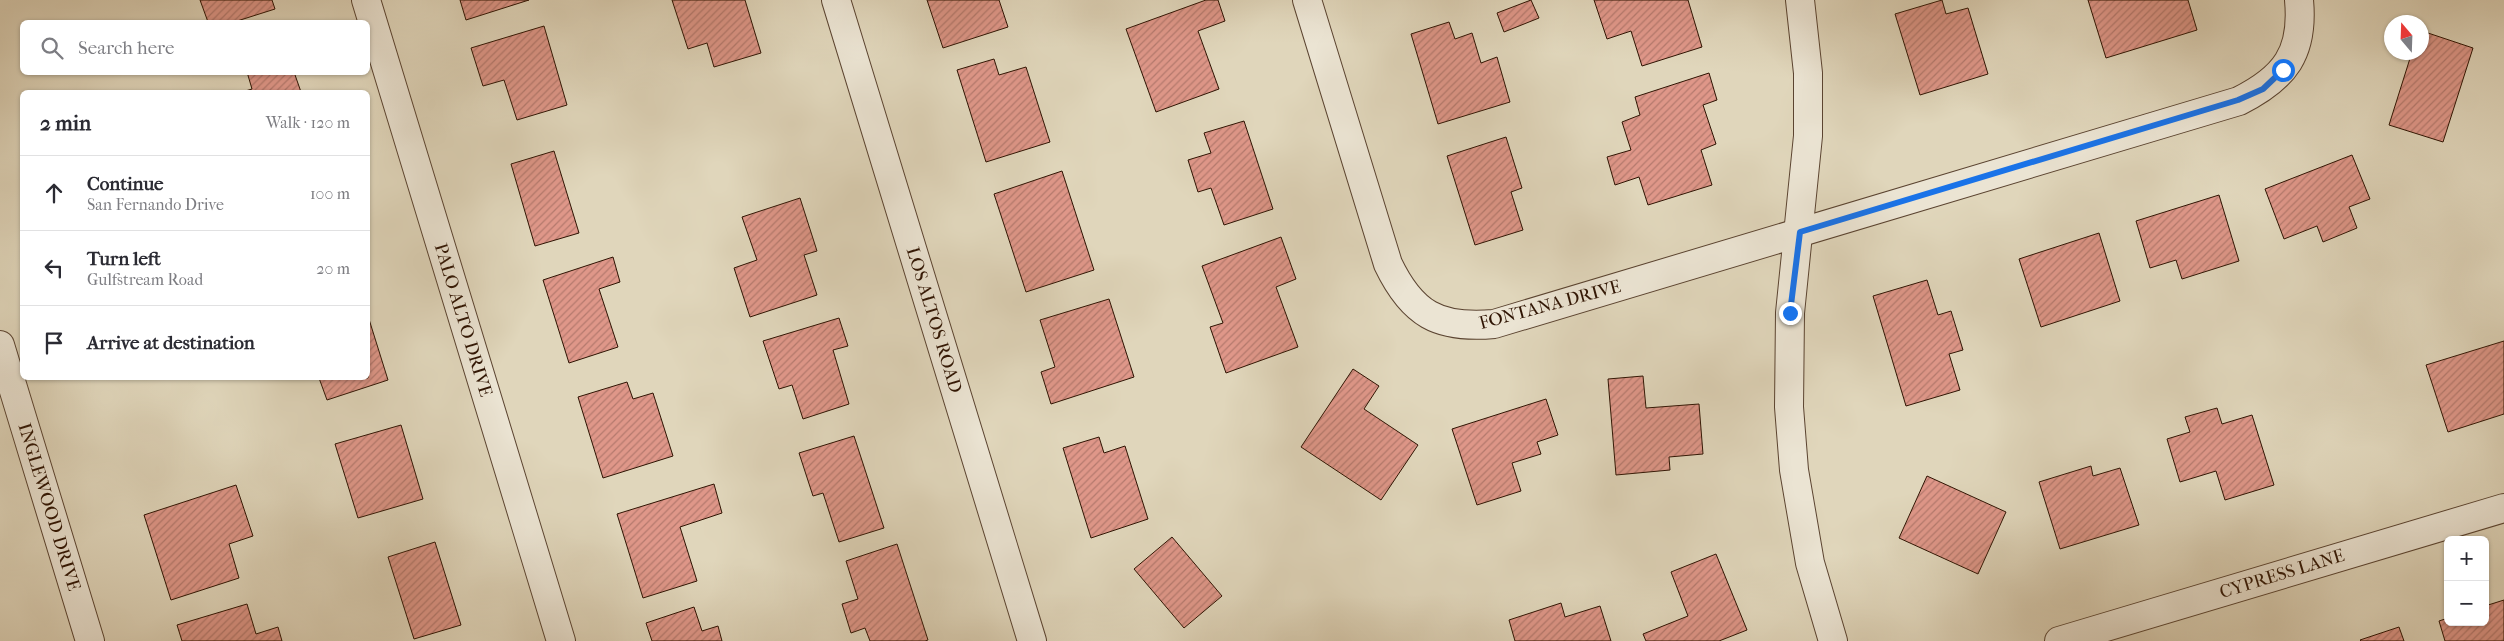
<!DOCTYPE html>
<html lang="en">
<head>
<meta charset="utf-8">
<style>
  body { margin:0; font-family:"IM FELL French Canon",serif; background:#f2f2f3; color:#2b2b33 }
  .controls { position:absolute; right:15px; bottom:15px; display:grid; overflow:hidden; border-radius:8px; box-shadow:0 1px 4px #0004 }
  .controls button { width:45px; height:45px; display:grid; place-items:center; padding:0; border:0; border-bottom:1px solid #e1e1e2; background:#fff; color:#2b2b33; font:25px sans-serif }
  .compass { position:absolute; left:2384px; top:15px; width:45px; height:45px; border-radius:50%; background:#fff; box-shadow:0 1px 4px #0004; rotate:341deg }
  .stop { position:absolute; width:15px; height:15px; margin:-11px; border:4px solid #1a73e8; border-radius:50%; background:#fff }
  .stop.end { background:#1a73e8; border-color:#fff; box-shadow:0 1px 5px #0008 }
  .list { margin:0; padding:0; list-style:none }
  h2 { display:flex; justify-content:space-between; align-items:center; height:65px; margin:0; padding:0 20px; font-size:21px }
  h2 small { font-size:16px; font-weight:400; color:#7c7c81 }
  .list li { display:grid; grid-template-columns:32px 1fr auto; gap:15px; align-items:center; box-sizing:border-box; height:75px; padding:0 20px; border-top:1px solid #e1e1e2 }
  .list b { display:block; font-size:19px; white-space:nowrap }
  .list p { margin:0; font-size:16px; white-space:nowrap; color:#7c7c81 }
  .list em { font-size:16px; font-style:normal; color:#7c7c81 }
  .icon { flex:none; width:28px; height:28px; fill:none; stroke:currentColor; stroke-width:2; stroke-linecap:round; stroke-linejoin:round }
  .map { position:relative; flex:none; width:2504px; height:641px; overflow:hidden }
  .search { position:absolute; background:#fff; box-shadow:0 1px 4px #0004; left:20px; top:20px; width:350px; height:55px; display:flex; align-items:center; gap:12px; box-sizing:border-box; padding:0 18px; border-radius:8px; color:#7c7c81; font-size:19px }
  .panel { position:absolute; background:#fff; box-shadow:0 1px 4px #0004; left:20px; top:90px; width:350px; height:290px; border-radius:8px }
  .map>svg:first-child { display:block }
  .building { fill:url(#building-hatch); stroke:#2f1403 }
  .lines { fill:none; stroke-linecap:round; stroke-linejoin:round }
  .street-casing { stroke:#5b4431; stroke-width:30 }
  .street { stroke:#ebe4d3; stroke-width:28 }
  .route { stroke:#1a73e8; stroke-width:6 }
  .labels { text-anchor:middle; dominant-baseline:central; stroke-width:4; stroke-linejoin:round; paint-order:stroke }
  .street-label { font-size:18px; fill:#2f1403; stroke:#ebe4d3 }
</style>
</head>
<body>
<div class="map">
<svg width="2504" height="641" viewBox="0 0 2504 641">
  <defs>
    <pattern id="building-hatch" width="6" height="6" patternUnits="userSpaceOnUse" patternTransform="scale(1.25)"><rect width="6" height="6" fill="#df9789"/><path d="M-1 1l2-2M0 6l6-6M5 7l2-2" fill="none" stroke="#b57a6e"/></pattern>
  </defs>
  <rect width="100%" height="100%" fill="#e0d6bb"/>
  <filter id="stains"><feTurbulence type="fractalNoise" baseFrequency=".004" numOctaves="4"/><feColorMatrix values="0 0 0 0 .2 0 0 0 0 .09 0 0 0 0 .02 0 0 0 .5 -.17"/></filter>
  <radialGradient id="worn" r=".72"><stop offset=".6" stop-color="#630" stop-opacity="0"/><stop offset="1" stop-color="#630" stop-opacity=".3"/></radialGradient>
  <g class="building">
    <polygon points="200,0 272,0 275,9 234,22 208,22"/>
    <polygon points="460,0 529,0 466,20"/>
    <polygon points="672,0 745,0 761,53 714,67 707,43 688,49"/>
    <polygon points="927,0 999,0 1008,27 943,48"/>
    <polygon points="1206,0 1218,0 1225,21 1198,31 1219,89 1156,112 1126,29"/>
    <polygon points="1531,0 1539,18 1504,32 1497,13"/>
    <polygon points="1594,0 1688,0 1702,47 1642,66 1631,31 1607,39"/>
    <polygon points="1942,0 1946,14 1968,8 1988,74 1920,95 1895,14"/>
    <polygon points="2088,0 2188,0 2197,30 2106,58"/>
    <polygon points="1449,22 1455,39 1472,33 1481,63 1497,57 1510,102 1438,124 1411,34"/>
    <polygon points="544,26 567,105 517,120 504,80 483,86 471,48"/>
    <polygon points="2422,31 2473,48 2443,142 2389,125 2412,52 2422,52"/>
    <polygon points="994,59 999,75 1026,67 1050,142 986,162 957,70"/>
    <polygon points="247,72 294,72 301,92 242,92 252,89"/>
    <polygon points="1709,73 1717,100 1703,105 1716,144 1701,150 1712,185 1648,205 1639,177 1615,185 1607,157 1631,150 1622,122 1640,115 1635,97"/>
    <polygon points="1244,121 1273,209 1224,225 1211,188 1198,192 1188,160 1211,153 1204,133"/>
    <polygon points="1506,137 1522,188 1511,192 1523,230 1475,245 1447,156"/>
    <polygon points="554,151 579,233 535,246 511,164"/>
    <polygon points="2352,155 2370,199 2349,207 2357,228 2323,242 2317,226 2284,239 2265,189"/>
    <polygon points="1062,171 1094,270 1026,292 994,194"/>
    <polygon points="2219,195 2239,261 2182,279 2176,260 2150,268 2136,221"/>
    <polygon points="800,198 817,251 804,255 817,295 750,317 734,268 757,260 742,217"/>
    <polygon points="2099,233 2120,301 2041,327 2019,259"/>
    <polygon points="1281,237 1296,279 1276,287 1298,347 1226,373 1210,327 1223,323 1202,266"/>
    <polygon points="613,257 620,282 599,289 618,347 569,363 543,280"/>
    <polygon points="1927,280 1938,315 1951,311 1963,350 1949,354 1960,390 1906,406 1873,296"/>
    <polygon points="1109,299 1134,377 1051,404 1041,372 1055,367 1040,320"/>
    <polygon points="368,316 388,380 327,400 319,378 368,378"/>
    <polygon points="839,318 848,346 833,350 849,404 803,419 792,385 779,389 763,341"/>
    <polygon points="2504,341 2504,414 2448,432 2426,365"/>
    <polygon points="1353,369 1379,386 1364,409 1418,445 1381,500 1301,447"/>
    <polygon points="1643,376 1646,408 1699,404 1703,454 1669,457 1670,470 1616,475 1608,379"/>
    <polygon points="627,382 633,399 653,393 673,456 603,478 578,397"/>
    <polygon points="1546,399 1558,435 1537,442 1541,454 1512,463 1521,491 1477,505 1452,429"/>
    <polygon points="2217,408 2222,424 2252,415 2274,485 2225,500 2216,471 2180,482 2167,439 2190,432 2185,417"/>
    <polygon points="401,425 423,499 358,518 335,444"/>
    <polygon points="854,436 884,528 839,542 823,493 813,496 799,453"/>
    <polygon points="1099,437 1104,453 1125,446 1148,519 1091,538 1063,448"/>
    <polygon points="2091,466 2093,476 2120,468 2139,525 2060,549 2039,482"/>
    <polygon points="1927,476 2006,512 1978,574 1899,538"/>
    <polygon points="714,484 722,513 680,527 697,581 643,598 617,514"/>
    <polygon points="236,485 253,536 229,544 239,578 171,600 144,515"/>
    <polygon points="1172,537 1222,596 1184,628 1134,569"/>
    <polygon points="435,542 461,625 414,639 388,557"/>
    <polygon points="897,544 928,640 925,641 870,641 865,628 851,633 842,604 858,599 846,561"/>
    <polygon points="1716,554 1747,630 1719,641 1646,641 1643,634 1688,616 1671,572"/>
    <polygon points="2504,600 2504,641 2445,641 2439,621 2448,618 2448,622 2485,622 2485,606"/>
    <polygon points="1561,603 1565,617 1600,606 1611,641 1515,641 1509,620"/>
    <polygon points="247,604 256,634 278,627 282,641 182,641 177,625"/>
    <polygon points="694,607 702,631 718,626 722,641 652,641 646,623"/>
    <polygon points="2399,627 2404,641 2361,641 2360,640"/>
  </g>
  <g class="lines">
    <g class="street-casing">
      <g id="street">
        <polyline points="366,0 561,641"/>
        <polyline points="836,0 1032,641"/>
        <path d="M 1307,0 L 1388,264 C 1412,314 1438,329 1494,324 L 2239,101 C 2285,78 2304,53 2299,0"/>
        <polyline points="1800,0 1808,73 1808,136 1790,313 1789,407 1794,470 1810,563 1833,641"/>
        <polyline points="0,345 90,641"/>
        <polyline points="2059,641 2504,508"/>
      </g>
    </g>
    <use href="#street" class="street"/>
  </g>
  <g class="lines">
    <polyline class="route" points="1790,313 1800,232 2238,100 2263,89 2283,70"/>
  </g>
  <g class="labels">
    <g class="street-label">
      <text transform="translate(1550 305) rotate(-15)">FONTANA DRIVE</text>
      <text transform="translate(463 320) rotate(73)">PALO ALTO DRIVE</text>
      <text transform="translate(934 320) rotate(73)">LOS ALTOS ROAD</text>
      <text transform="translate(49 507) rotate(73)">INGLEWOOD DRIVE</text>
      <text transform="translate(2282 574) rotate(-17)">CYPRESS LANE</text>
    </g>
  </g>
  <rect width="100%" height="100%" filter="url(#stains)"/>
  <rect width="100%" height="100%" fill="url(#worn)"/>
</svg>
<div class="controls">
<button>+</button>
<button>−</button>
</div>
<svg class="compass" viewBox="-18 -18 36 36"><path d="M0-13l5 13h-10z" fill="#e53935"/><path d="M0 13l5-13h-10z" fill="#7c7c81"/></svg>
<div class="stop" style="left:2283px;top:70px"></div>
<div class="stop end" style="left:1790px;top:313px"></div>
<div class="search"><svg class="icon" aria-label="search" viewBox="0 0 24 24"><circle cx="10" cy="10" r="6"/><path d="M15 15l6 6"/></svg>Search here</div>
<section class="panel">
<h2>2 min<small>Walk · 120 m</small></h2>
<ul class="list">
<li><svg class="icon" aria-label="ahead" viewBox="0 0 24 24"><path d="M12 20V5M6 11l6-6 6 6"/></svg><div><b>Continue</b><p>San Fernando Drive</p></div><em>100 m</em></li>
<li><svg class="icon" aria-label="left" viewBox="0 0 24 24"><path d="M17 20v-9H6M10 6l-5 5 5 5"/></svg><div><b>Turn left</b><p>Gulfstream Road</p></div><em>20 m</em></li>
<li><svg class="icon" aria-label="arrive" viewBox="0 0 24 24"><path d="M6 21V4h12l-3 4 3 4H6"/></svg><div><b>Arrive at destination</b></div></li>
</ul>
</section>
</div>
</body>
</html>
